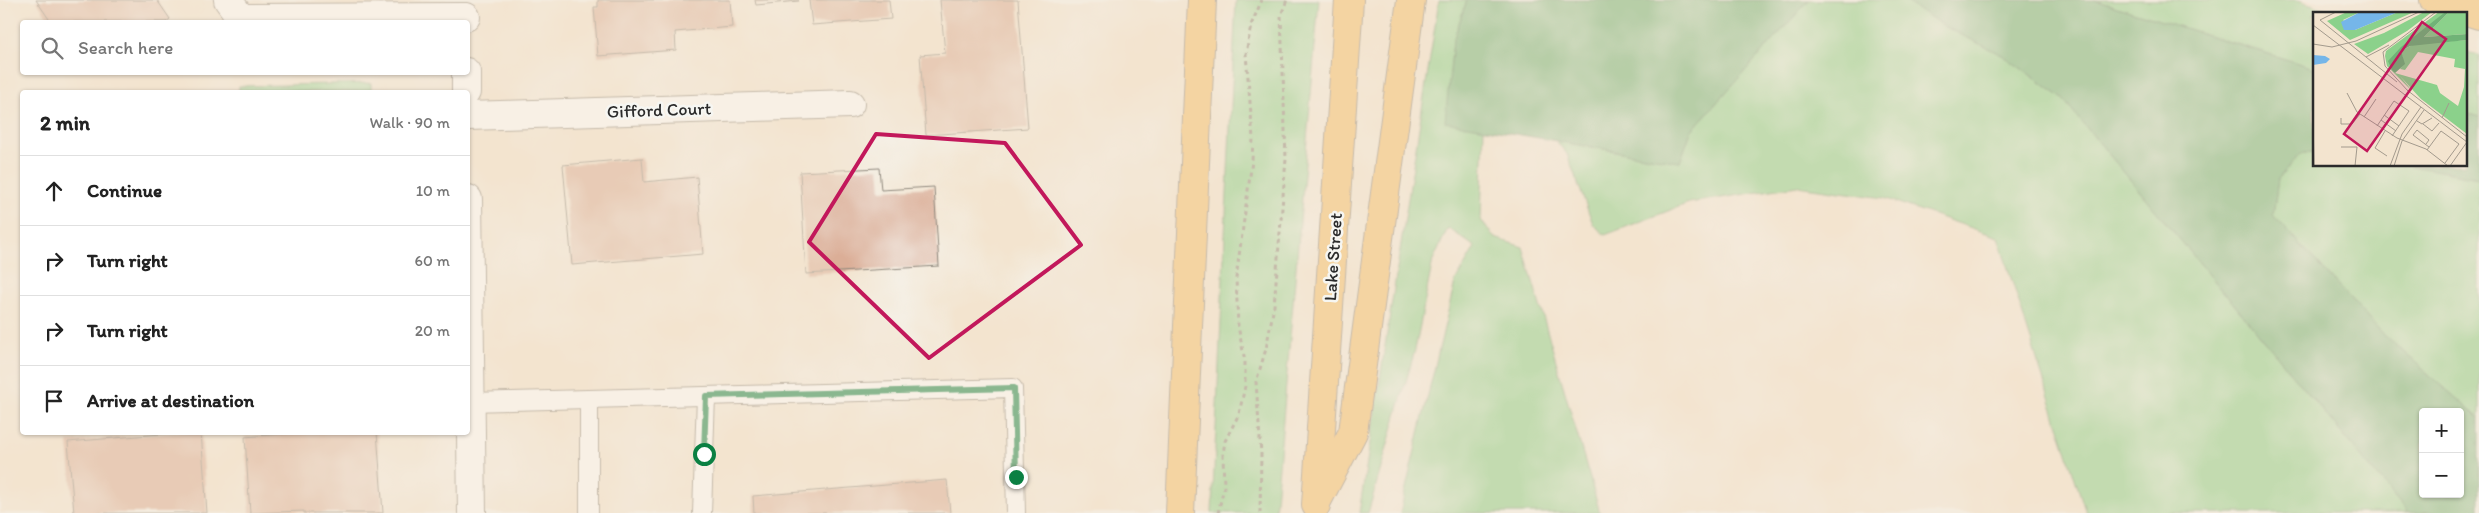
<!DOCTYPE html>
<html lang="en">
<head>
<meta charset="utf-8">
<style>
  body { margin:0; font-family:Itim,sans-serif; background:#f2f2f2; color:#222 }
  .controls { position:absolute; right:15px; bottom:15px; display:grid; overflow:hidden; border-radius:5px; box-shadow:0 1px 4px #0004 }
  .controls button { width:45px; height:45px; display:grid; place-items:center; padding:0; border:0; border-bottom:1px solid #e0e0e0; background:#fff; color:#222; font:25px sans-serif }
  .stop { position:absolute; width:15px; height:15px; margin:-11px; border:4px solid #0b8043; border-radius:50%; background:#fff }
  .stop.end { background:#0b8043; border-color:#fff; box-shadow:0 1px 5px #0008 }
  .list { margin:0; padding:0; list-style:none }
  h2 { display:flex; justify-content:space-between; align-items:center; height:65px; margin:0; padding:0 20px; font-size:21px }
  h2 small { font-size:16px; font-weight:400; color:#767676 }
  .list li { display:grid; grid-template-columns:32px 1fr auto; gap:15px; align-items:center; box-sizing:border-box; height:70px; padding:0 20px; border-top:1px solid #e0e0e0 }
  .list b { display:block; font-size:19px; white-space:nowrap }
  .list em { font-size:16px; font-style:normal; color:#767676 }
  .icon { flex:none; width:28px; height:28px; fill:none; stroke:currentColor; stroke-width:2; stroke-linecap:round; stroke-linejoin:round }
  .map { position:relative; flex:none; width:2479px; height:513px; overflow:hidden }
  .search { position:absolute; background:#fff; box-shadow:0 1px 4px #0004; left:20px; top:20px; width:450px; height:55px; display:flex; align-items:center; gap:12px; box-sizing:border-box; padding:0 18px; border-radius:5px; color:#767676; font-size:19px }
  .panel { position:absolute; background:#fff; box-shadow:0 1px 4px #0004; left:20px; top:90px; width:450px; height:345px; border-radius:5px }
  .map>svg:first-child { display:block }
  .green { fill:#8bd18b; stroke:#5b7e5b }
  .forest { fill:#70b377; stroke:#4e6f51; fill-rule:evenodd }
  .building { fill:#dbae97 }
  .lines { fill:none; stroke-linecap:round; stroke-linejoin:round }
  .lane-casing { stroke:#8f887d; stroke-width:20 }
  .street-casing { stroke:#8f887d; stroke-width:30 }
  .primary-casing { stroke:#8f887d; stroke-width:30 }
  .highway-casing { stroke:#8f887d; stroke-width:30 }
  .path { stroke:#8f887d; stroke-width:3; stroke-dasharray:4 4; stroke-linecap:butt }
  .lane { stroke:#fff; stroke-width:18 }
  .street { stroke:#fff; stroke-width:28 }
  .primary { stroke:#f7c06c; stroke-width:28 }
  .highway { stroke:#f7c06c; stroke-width:28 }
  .route { stroke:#0b8043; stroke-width:6 }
  .marked { fill:none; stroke:#c2185b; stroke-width:4; stroke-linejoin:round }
  .labels { text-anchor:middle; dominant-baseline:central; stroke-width:5; stroke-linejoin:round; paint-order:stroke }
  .street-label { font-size:18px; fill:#2b2b2b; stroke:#f6f6f2 }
  .inset-road { fill:none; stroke:#a39a8d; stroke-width:1 }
  .view { fill:#c2185b; fill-opacity:0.15; stroke:#c2185b; stroke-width:2.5 }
  .inset-edge { fill:none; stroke:#2b2b2b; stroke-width:2.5 }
</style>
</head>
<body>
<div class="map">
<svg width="2479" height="513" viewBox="0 0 2479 513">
  <rect width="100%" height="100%" fill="#f6f6f2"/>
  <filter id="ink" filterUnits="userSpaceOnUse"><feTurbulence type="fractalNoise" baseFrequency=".02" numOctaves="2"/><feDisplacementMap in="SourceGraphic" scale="10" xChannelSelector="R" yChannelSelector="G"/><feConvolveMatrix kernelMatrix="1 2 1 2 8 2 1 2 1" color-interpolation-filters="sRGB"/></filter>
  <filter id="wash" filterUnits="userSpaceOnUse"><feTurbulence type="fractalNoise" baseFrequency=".0096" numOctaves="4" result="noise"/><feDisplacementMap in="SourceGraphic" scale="20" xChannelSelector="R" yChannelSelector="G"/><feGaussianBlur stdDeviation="1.12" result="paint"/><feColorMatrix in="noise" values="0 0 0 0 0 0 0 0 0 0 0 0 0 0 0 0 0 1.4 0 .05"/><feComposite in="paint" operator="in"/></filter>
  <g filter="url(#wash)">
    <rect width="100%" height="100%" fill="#f3e4cf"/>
    <g class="green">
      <polygon points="1236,0 1319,0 1275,513 1212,513"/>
      <polygon points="1439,0 1467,0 1453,41 1446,121 1484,128 1481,220 1495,238 1523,247 1600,513 1400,513 1455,282 1475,247 1448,228 1433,260 1415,350 1368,513 1359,513"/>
      <polygon points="1809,0 1904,0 1944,26 2004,56 2062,98 2408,513 2086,513 1998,237 1884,198 1797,186 1689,203 1605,235 1593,224 1567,154 1556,141 1680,162 1691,131"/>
      <polygon points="2094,0 2298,0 2341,14 2314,14 2314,68"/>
      <polygon points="2465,51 2479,55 2479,117 2465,113"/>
      <polygon points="371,83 371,92 239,92 239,86"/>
      <polygon points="2301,153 2314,153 2314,165 2407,165 2479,178 2479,418 2385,336 2273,215 2278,179"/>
    </g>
    <g class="forest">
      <polygon points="1467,0 1809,0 1691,131 1680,162 1445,122 1453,41"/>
      <path d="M 1904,0 L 2094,0 L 2314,68 L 2314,153 L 2301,153 L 2278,179 L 2273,215 L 2385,336 L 2479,418 L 2479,513 L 2408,513 L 2062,98 L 2004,56 L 1944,26 ZM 2423,412 L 2460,412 L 2460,494 L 2423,494 Z"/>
      <polygon points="2465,113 2479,117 2479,178 2407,165 2465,165"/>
    </g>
    <g id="blocks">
      <g class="building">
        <polygon points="36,0 157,0 170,19 166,22 51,22"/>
        <polygon points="598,0 730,0 732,27 675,32 676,50 598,56 594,7 598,7"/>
        <polygon points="755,0 798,0 799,1 756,5"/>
        <polygon points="809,0 889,0 891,19 812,25"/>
        <polygon points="940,0 1018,0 1028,128 926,135 920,55 945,53"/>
        <polygon points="642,158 644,182 697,177 703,254 572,265 563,165"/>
        <polygon points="879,168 881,190 934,187 939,266 806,274 800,172"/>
        <polygon points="185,432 201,432 207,513 74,513 68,442"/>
        <polygon points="306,432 377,432 383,513 304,513 304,511 250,513 245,437"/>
        <polygon points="947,480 950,513 754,513 753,496"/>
      </g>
    </g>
  </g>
  <g filter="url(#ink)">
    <use href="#blocks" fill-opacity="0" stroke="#8f887d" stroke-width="1"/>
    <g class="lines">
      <g class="lane-casing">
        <g id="lane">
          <polyline points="589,399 589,513"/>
          <polyline points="471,402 1013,388 1016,513"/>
          <polyline points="702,513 706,396"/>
        </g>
      </g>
      <g class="street-casing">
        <g id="street">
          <polyline points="228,0 241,18 466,17"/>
          <polyline points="466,72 466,92"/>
          <polyline points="468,116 850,104"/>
          <polyline points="468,199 472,513"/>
        </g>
      </g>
      <g class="primary-casing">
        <g id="primary">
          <polyline points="1316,505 1349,0"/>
          <polyline points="1180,513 1202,0"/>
        </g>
      </g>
      <g class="highway-casing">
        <g id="highway">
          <polyline points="2434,0 2479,15"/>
          <polyline points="1317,501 1353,432 1411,0"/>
        </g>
      </g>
      <g class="path">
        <polyline points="1218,513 1224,487 1223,454 1225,441 1239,414 1245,386 1245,361 1238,326 1236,278 1252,161 1253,138 1246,54 1251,25 1262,0"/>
        <polyline points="1260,513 1261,454 1256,382 1266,349 1274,306 1286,159 1281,15 1287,0"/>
      </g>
      <use href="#lane" class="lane"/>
      <use href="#street" class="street"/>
      <use href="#primary" class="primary"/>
      <use href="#highway" class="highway"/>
    </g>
  </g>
  <g class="lines" filter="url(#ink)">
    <polyline class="route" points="704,454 706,396 1014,388 1016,477"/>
  </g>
  <path d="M0 0H2479V513H0ZM 876,134 L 1005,143 L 1081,245 L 929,358 L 809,242 Z" fill="#f3e4cf" fill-opacity=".55" fill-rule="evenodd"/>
  <path class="marked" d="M 876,134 L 1005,143 L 1081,245 L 929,358 L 809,242 Z"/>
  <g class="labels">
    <g class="street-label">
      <text transform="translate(659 110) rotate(-2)">Gifford Court</text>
      <text transform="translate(1333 257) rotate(-86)">Lake Street</text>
    </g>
  </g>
  <g transform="translate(2313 12)">
    <rect width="154" height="154" fill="#f3e4cf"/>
    <path d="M 34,0 L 47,0 L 30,8 L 42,18 L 85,0 L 101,0 L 37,28 L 14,9 ZM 111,0 L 119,0 L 94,19 L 55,42 L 41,32 L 71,21 ZM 126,0 L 132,0 L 76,49 L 82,61 L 124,73 L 127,81 L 145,94 L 151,75 L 152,57 L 141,55 L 142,47 L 105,40 L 92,58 L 87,57 L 91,52 L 88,39 L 101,32 L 154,28 L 154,122 L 108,87 L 87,64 L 100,80 L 74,54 L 72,44 L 73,39 ZM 136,0 L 154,0 L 154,22 L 111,25 Z" fill="#8bd18b"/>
    <path d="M 132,0 L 136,0 L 111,25 L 154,22 L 154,28 L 97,34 L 88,39 L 92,52 L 82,61 L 79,58 L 75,49 L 88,35 Z" fill="#70b377"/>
    <path d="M 47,0 L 85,0 L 42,18 L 31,18 L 28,10 ZM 0,43 L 12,44 L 17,47 L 13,51 L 0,53 Z" fill="#75b6e9"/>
    <path class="inset-road" d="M 7,8 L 84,70M 7,8 L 23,0M 0,13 L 154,130M 0,32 L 19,35 L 43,29 L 106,0M 53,45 L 76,33M 94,78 L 154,125M 95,79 L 72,54 L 70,40 L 123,0M 34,81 L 44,100 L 84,126 L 113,137 L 135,154M 0,102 L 1,154M 71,103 L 86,114M 51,105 L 63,87M 28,106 L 28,112 L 39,112 L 47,102M 129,106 L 136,91M 68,108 L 83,119M 104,109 L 109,112 L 119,106M 110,112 L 119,119 L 126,111M 64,114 L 81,89 L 96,99 L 79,124M 72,119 L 62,136 L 74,144M 113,132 L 116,128 L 104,118 L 100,123 L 116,135M 28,135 L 44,135 L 42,154M 114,138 L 128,119 L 146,132 L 132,151M 77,154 L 89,122 L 108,95M 81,154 L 89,129 L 111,98M 137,154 L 154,130"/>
    <path class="view" d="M 109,10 L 133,27 L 54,139 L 31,122 Z"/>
    <rect width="154" height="154" class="inset-edge"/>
  </g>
</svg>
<div class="controls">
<button>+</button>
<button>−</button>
</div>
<div class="stop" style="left:704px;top:454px"></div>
<div class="stop end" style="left:1016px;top:477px"></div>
<div class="search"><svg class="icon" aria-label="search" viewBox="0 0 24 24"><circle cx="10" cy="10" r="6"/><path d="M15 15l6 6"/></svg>Search here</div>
<section class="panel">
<h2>2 min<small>Walk · 90 m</small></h2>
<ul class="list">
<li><svg class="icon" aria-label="ahead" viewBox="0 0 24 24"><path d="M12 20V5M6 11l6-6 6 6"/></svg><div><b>Continue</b></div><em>10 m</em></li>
<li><svg class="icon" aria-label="right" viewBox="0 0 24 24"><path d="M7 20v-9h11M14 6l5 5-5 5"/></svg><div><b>Turn right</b></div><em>60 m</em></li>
<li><svg class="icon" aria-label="right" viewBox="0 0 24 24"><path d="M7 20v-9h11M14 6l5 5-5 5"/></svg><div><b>Turn right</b></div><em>20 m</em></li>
<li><svg class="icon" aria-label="arrive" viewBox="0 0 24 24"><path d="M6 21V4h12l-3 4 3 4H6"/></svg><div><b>Arrive at destination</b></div></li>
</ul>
</section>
</div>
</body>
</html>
